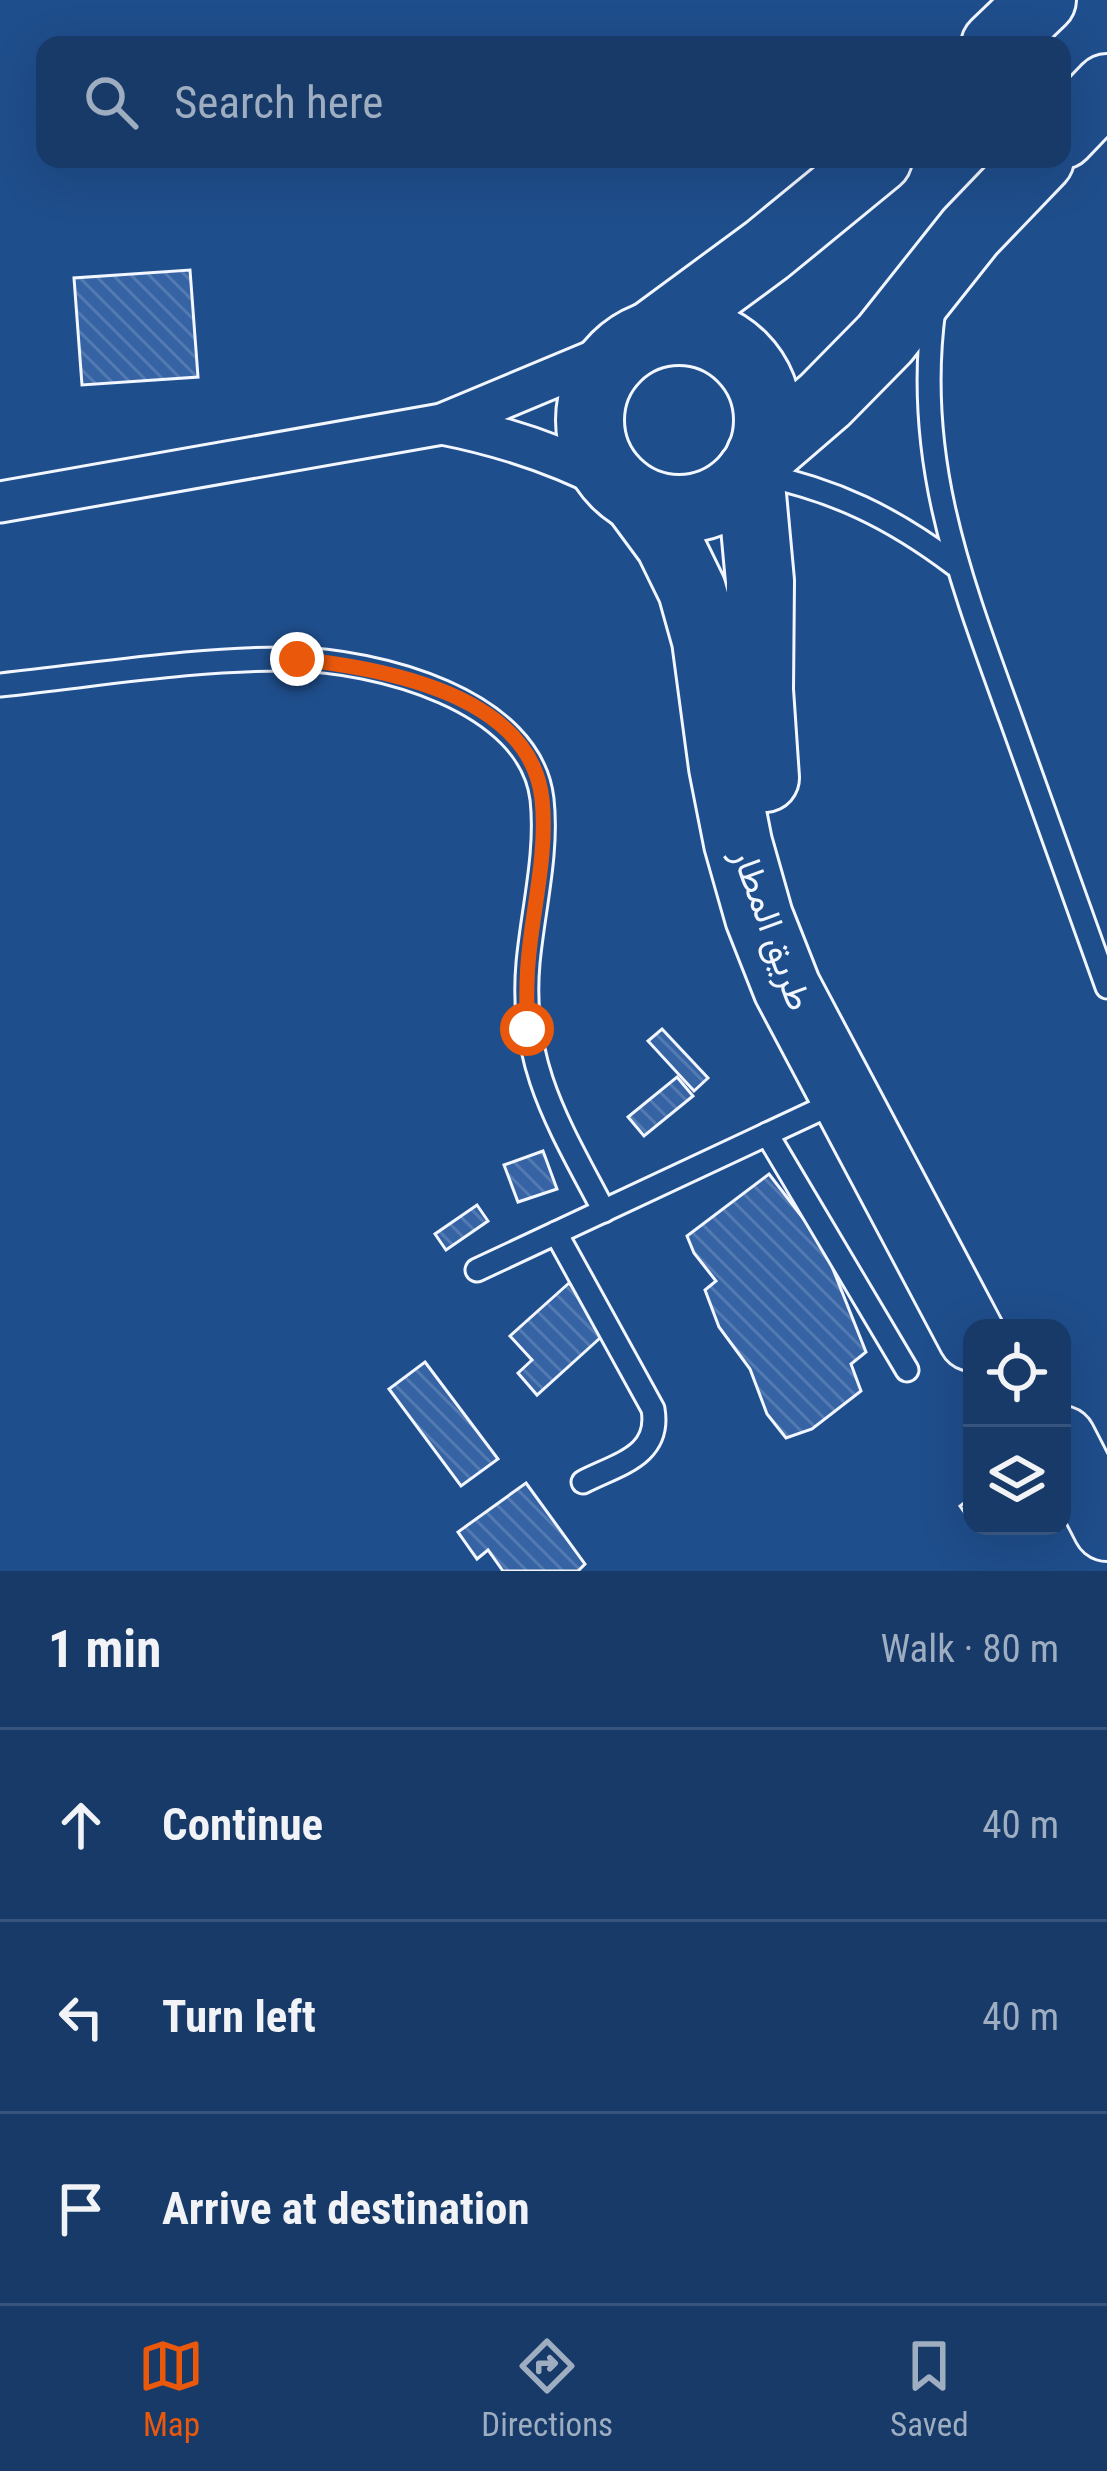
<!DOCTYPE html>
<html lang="en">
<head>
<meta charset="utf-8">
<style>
  body { margin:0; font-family:"Roboto Condensed",Vazirmatn,sans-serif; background:#20416f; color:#f1f3f6 }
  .controls { position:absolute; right:36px; bottom:36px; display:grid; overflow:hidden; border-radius:24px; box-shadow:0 12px 48px #0002 }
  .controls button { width:108px; height:108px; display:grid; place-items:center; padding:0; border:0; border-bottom:3px solid #36547d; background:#173a69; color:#f1f3f6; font:60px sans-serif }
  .stop { position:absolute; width:36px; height:36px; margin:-27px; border:9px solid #ea580c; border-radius:50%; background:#fff }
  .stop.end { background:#ea580c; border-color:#fff; box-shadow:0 3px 12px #0008 }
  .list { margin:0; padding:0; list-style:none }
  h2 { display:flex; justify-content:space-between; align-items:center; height:156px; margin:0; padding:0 48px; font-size:51px }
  h2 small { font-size:39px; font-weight:400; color:#9eadc0 }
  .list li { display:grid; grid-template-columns:78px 1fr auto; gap:36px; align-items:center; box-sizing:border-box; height:192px; padding:0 48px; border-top:3px solid #36547d }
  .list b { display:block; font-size:45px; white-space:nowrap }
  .list em { font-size:39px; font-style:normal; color:#9eadc0 }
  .icon { flex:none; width:66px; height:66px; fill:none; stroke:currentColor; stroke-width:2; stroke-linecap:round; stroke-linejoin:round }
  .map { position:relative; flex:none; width:1107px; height:1571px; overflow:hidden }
  .search { position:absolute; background:#173a69; box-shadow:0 12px 48px #0002; left:36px; right:36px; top:36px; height:132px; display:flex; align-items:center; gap:30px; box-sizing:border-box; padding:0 42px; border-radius:24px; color:#9eadc0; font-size:45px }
  .sheet { height:732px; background:#173a69 }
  nav { display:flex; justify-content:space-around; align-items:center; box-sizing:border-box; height:168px; border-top:3px solid #36547d; background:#173a69; font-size:33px; color:#9eadc0 }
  nav a { display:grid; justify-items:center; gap:6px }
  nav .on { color:#ea580c }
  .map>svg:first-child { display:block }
  .building { fill:url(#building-back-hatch); stroke:#f2f6ff; stroke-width:3 }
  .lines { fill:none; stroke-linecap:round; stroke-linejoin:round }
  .service-casing { stroke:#f2f6ff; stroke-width:27 }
  .minor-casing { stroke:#f2f6ff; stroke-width:45 }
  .trunk-casing { stroke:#f2f6ff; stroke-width:72 }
  .service { stroke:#1f4e8c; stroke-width:21 }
  .minor { stroke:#1f4e8c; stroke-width:39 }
  .trunk { stroke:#1f4e8c; stroke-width:66 }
  .route { stroke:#ea580c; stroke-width:15 }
  .labels { text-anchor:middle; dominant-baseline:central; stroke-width:9; stroke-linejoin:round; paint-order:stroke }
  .street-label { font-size:36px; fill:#f2f6ff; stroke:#1f4e8c }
</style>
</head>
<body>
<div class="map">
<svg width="1107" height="1571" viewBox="0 0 1107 1571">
  <defs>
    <pattern id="building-back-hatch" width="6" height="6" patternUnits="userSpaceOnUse" patternTransform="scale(3)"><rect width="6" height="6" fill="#3563a3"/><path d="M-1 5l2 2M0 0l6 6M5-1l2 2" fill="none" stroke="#537ab1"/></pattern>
  </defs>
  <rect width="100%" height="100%" fill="#1f4e8c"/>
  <g class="building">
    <polygon points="190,270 198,377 82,385 74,278"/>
    <polygon points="662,1029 708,1078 694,1091 648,1041"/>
    <polygon points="677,1077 693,1096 644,1136 628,1117"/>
    <polygon points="543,1151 557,1189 518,1202 504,1165"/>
    <polygon points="769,1174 823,1244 866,1352 851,1364 861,1391 812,1429 786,1438 767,1414 750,1369 719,1327 705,1290 716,1281 694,1253 687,1236"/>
    <polygon points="477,1205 488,1221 446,1250 435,1234"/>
    <polygon points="569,1283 610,1329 537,1395 518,1373 532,1360 510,1336"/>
    <polygon points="425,1362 498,1459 461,1486 389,1389"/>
    <polygon points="526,1483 585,1564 578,1571 503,1571 488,1550 477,1559 458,1532"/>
    <polygon points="972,1497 972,1523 960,1506"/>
  </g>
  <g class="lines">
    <g class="service-casing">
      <g id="service">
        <path d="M 934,309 C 913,459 961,581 1011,719 C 1043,809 1075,898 1107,987"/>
        <path d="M 757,474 C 834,489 893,518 955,565"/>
        <path d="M 0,685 C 96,675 195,658 291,659 C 375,660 530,699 542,799 C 548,853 533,909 528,963 C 519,1064 559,1125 604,1211"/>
        <polyline points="767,1134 907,1370"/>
        <path d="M 556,1233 L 653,1409 C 661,1456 618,1464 583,1482"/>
        <polyline points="477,1270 840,1100"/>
      </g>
    </g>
    <g class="minor-casing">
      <g id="minor">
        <path d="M 442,424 C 504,436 558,454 614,483"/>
        <polyline points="0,502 442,424 624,348"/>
      </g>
    </g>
    <g class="trunk-casing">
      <g id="trunk">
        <polyline points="995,45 1042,0"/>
        <polyline points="1062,135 1107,88"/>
        <circle cx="679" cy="420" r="89"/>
        <polyline points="653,334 767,250 878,159"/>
        <polyline points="760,456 825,400 885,339 970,232 1040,159"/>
        <polyline points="750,473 760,581 759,690 765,778"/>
        <polyline points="638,501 669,543 692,590 706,640 723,767 738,843 759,917 787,988 972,1337"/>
        <polyline points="1062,1440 1107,1527"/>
      </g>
    </g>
    <use href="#service" class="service"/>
    <use href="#minor" class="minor"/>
    <use href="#trunk" class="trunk"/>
  </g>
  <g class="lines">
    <path class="route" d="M 297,659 C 382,668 530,694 542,799 C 548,854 532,910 528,964 C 526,986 527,1008 527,1029"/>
  </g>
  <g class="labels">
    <g class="street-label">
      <text transform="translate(772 929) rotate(70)">طريق المطار</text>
    </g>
  </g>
</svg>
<div class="controls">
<button><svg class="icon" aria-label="locate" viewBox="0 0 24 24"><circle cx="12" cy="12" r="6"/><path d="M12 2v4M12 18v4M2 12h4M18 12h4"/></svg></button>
<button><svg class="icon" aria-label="layers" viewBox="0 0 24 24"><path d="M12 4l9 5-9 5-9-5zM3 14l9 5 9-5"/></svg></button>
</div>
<div class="stop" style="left:527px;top:1029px"></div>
<div class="stop end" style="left:297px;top:659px"></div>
<div class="search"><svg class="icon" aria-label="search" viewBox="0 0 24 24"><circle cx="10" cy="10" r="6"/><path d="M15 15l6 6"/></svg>Search here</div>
</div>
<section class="sheet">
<h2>1 min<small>Walk · 80 m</small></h2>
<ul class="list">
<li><svg class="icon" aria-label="ahead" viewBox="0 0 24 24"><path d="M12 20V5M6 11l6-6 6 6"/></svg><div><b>Continue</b></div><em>40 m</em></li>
<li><svg class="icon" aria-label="left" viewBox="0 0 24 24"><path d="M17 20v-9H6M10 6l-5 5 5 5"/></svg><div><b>Turn left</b></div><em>40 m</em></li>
<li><svg class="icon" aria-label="arrive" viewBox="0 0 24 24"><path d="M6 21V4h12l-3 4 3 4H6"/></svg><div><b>Arrive at destination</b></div></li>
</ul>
</section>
<nav>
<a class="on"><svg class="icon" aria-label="map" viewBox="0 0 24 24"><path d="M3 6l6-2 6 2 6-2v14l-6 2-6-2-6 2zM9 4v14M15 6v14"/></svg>Map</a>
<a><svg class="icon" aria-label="directions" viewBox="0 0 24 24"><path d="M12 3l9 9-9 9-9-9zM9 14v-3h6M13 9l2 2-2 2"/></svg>Directions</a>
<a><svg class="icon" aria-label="saved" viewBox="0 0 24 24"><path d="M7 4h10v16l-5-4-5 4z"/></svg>Saved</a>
</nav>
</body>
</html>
